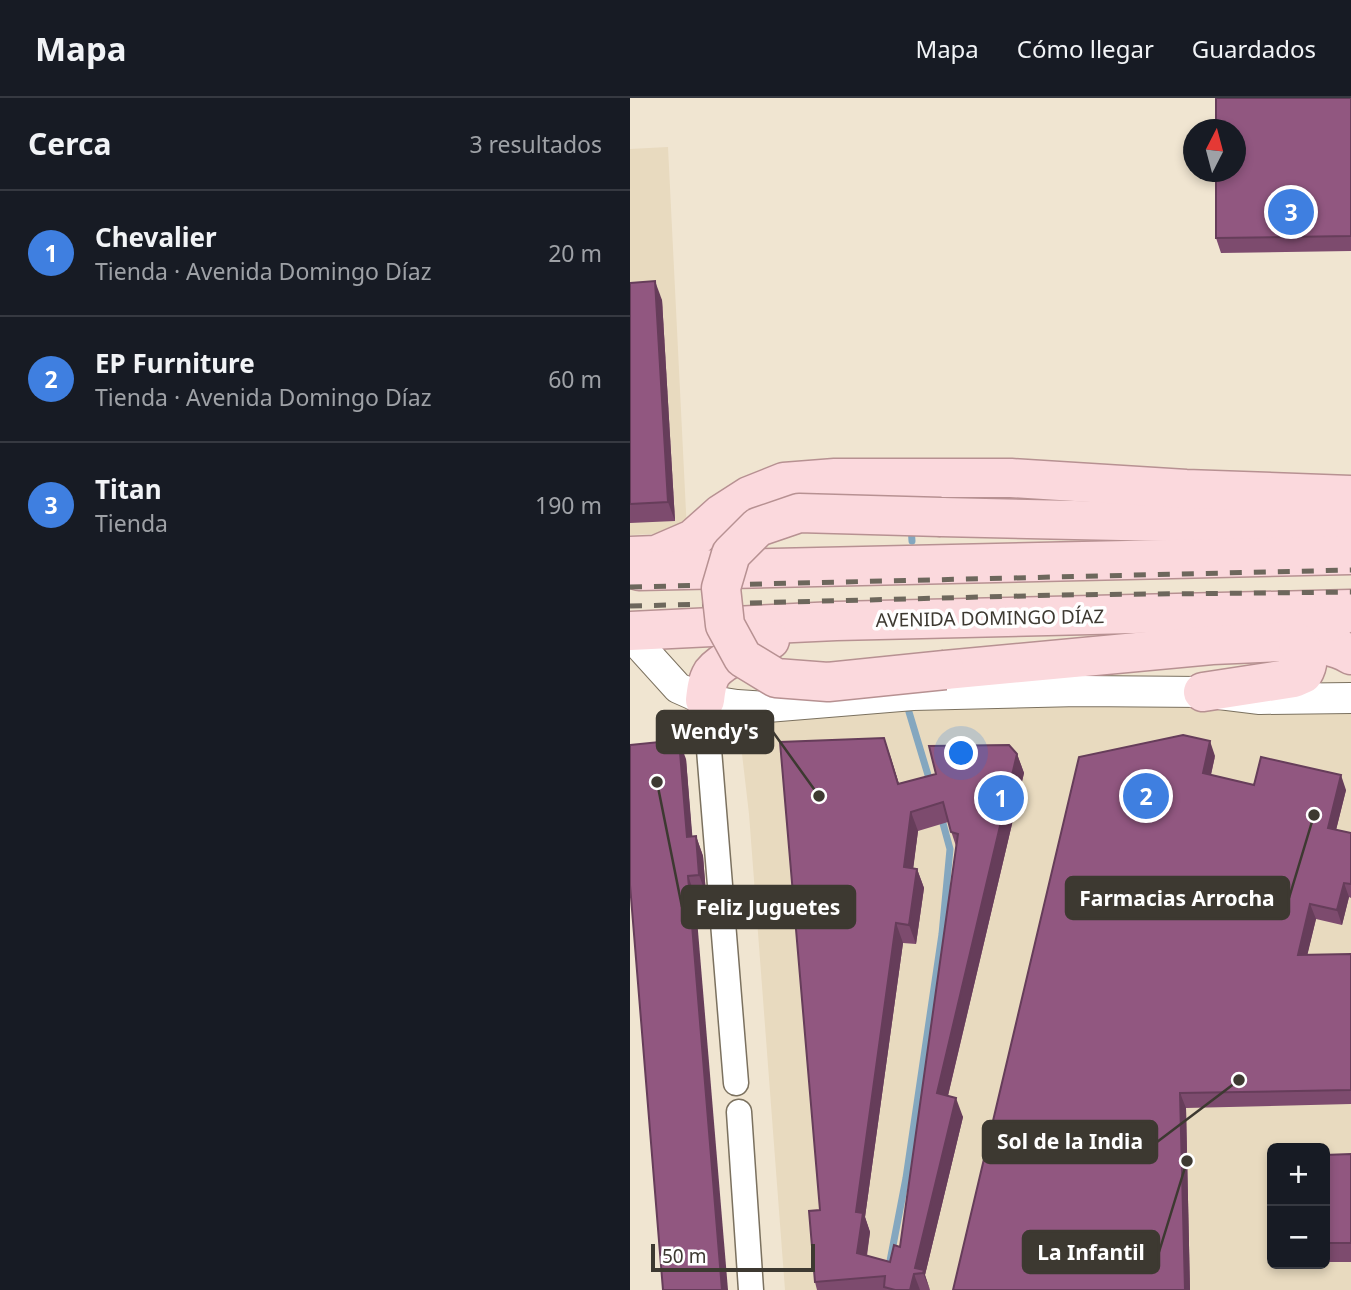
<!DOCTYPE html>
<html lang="es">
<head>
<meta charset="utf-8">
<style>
  body { margin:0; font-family:"Noto Sans",sans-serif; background:#20242c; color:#f1f3f6 }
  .controls { position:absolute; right:21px; bottom:21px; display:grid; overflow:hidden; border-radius:10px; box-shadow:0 4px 10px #0003 }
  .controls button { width:63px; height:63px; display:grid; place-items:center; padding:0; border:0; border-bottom:2px solid #363941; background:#171b24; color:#f1f3f6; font:35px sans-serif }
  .compass { position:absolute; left:553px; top:21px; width:63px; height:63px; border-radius:50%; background:#171b24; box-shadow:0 4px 10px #0003; rotate:6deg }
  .scale { position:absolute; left:21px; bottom:18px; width:164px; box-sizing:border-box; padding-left:7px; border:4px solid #3d3931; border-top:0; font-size:19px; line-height:24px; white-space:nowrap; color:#3d3931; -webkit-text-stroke:5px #fff; paint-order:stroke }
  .you { position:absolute; left:332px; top:656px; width:24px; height:24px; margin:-18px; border:5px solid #fff; border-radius:50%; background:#1a73e8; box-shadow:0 0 0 10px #1a73e833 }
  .badge { display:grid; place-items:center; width:46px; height:46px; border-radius:50%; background:#7d6636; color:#fff; font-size:23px; font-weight:700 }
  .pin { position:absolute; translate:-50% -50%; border:4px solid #fff; box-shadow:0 2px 7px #0006 }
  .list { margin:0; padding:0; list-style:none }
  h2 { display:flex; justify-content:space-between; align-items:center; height:91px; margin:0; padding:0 28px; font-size:30px }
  h2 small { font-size:23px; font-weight:400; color:#9ea1a6 }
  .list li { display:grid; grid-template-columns:46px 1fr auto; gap:21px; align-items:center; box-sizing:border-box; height:126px; padding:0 28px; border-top:2px solid #363941 }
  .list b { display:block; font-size:26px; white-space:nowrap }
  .list p { margin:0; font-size:23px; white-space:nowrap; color:#9ea1a6 }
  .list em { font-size:23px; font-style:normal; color:#9ea1a6 }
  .map { position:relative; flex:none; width:721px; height:1192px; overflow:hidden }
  header { display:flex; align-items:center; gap:42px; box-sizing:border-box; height:98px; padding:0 35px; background:#171b24; border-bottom:2px solid #363941 }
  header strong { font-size:33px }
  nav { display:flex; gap:38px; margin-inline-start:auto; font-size:24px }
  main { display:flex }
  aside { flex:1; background:#171b24 }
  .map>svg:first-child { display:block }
  .built { fill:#e8dabf; fill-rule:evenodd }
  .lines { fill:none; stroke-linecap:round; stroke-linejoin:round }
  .stream { stroke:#84a7bf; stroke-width:7 }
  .minor-casing { stroke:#7b715f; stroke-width:27 }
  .tertiary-casing { stroke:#7b715f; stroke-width:32 }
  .primary-casing { stroke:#b79192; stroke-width:41 }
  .minor { stroke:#fff; stroke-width:24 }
  .tertiary { stroke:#fff; stroke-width:30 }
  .primary { stroke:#fbd9dd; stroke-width:38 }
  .rail { stroke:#6d675c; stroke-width:5; stroke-dasharray:12 12; stroke-linecap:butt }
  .primary-bridge-casing { stroke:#b79192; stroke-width:41; stroke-linecap:butt }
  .primary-bridge { stroke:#fbd9dd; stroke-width:38 }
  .wall { fill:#7d4b6e; fill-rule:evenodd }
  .shaded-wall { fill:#663d5a }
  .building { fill:#915780; stroke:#663d5a; stroke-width:2; fill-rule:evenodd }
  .labels { text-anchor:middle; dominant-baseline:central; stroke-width:7; stroke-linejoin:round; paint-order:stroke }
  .street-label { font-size:19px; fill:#3d3931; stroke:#fff }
  .leader { fill:none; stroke:#3d3931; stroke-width:2.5 }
  .callout-dot { fill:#3d3931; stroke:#fff; stroke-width:2.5 }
  .callout { fill:#3d3931; stroke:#3d3931; stroke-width:2.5 }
  .callout-label { font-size:21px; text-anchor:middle; font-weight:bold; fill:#fff }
</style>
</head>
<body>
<header>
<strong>Mapa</strong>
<nav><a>Mapa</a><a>Cómo llegar</a><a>Guardados</a></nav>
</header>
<main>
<aside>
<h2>Cerca<small>3 resultados</small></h2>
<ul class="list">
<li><span class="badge" style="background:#3f7fe0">1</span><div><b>Chevalier</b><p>Tienda · Avenida Domingo Díaz</p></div><em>20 m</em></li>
<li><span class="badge" style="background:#3f7fe0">2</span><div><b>EP Furniture</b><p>Tienda · Avenida Domingo Díaz</p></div><em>60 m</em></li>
<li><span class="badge" style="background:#3f7fe0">3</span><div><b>Titan</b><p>Tienda</p></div><em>190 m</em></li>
</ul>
</aside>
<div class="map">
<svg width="721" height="1192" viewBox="0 0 721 1192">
  <rect width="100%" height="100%" fill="#f0e5d1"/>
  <g class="built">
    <polygon points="38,49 57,434 0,437 0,51"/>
    <path d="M 721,591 L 721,1192 L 155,1192 L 119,716 L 107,613 ZM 642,1050 L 695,1050 L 695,1166 L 642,1166 Z"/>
  </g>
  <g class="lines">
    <g class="stream">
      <polyline points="281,429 282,443"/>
      <polyline points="279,614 301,687"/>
      <polyline points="260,1163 276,1080 312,836 320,751 311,718"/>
    </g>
    <g class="minor-casing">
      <g id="minor">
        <polyline points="75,602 106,985"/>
        <polyline points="109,1014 121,1192"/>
      </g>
    </g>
    <g class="tertiary-casing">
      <polyline id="tertiary" points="0,537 48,590 75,602 107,607 137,609 283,597 449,593 573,594 630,601 721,600"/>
    </g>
    <g class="primary-casing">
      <g id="primary">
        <polyline points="311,419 721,428"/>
        <polyline points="0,458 26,457 63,441 91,416 119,398 154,384 205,380 381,380 556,391 721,397"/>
        <polyline points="9,473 721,457"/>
        <polyline points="0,533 206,523 721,511"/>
        <path d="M 653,544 C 676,546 701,544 721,557"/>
        <polyline points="315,572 582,547 651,544 709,519"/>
        <path d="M 573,594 L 664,580 L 673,576 C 681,563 677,556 668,545"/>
        <path d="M 75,602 C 76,593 77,583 82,575 C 92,562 125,547 140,542"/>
      </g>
    </g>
    <use href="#minor" class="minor"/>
    <use href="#tertiary" class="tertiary"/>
    <use href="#primary" class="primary"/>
    <g class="rail">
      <polyline points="0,489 721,472"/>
      <polyline points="0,508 431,497 721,494"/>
    </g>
    <g class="primary-bridge-casing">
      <polyline id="primary-bridge" points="311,419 169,415 128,429 101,456 91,490 95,527 113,560 146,580 198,584 315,572"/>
    </g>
    <use href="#primary-bridge" class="primary-bridge"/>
  </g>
  <g class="wall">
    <polygon points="721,0 721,153 591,155 586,140"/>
    <polygon points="0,185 32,202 45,423 0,425"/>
    <path d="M 254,640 L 269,686 L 387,656 L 394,675 L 318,998 L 333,1019 L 295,1177 L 300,1192 L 187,1192 L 185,1184 L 190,1112 ZM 318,724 L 326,748 L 270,1149 L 260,1164 L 237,1158 L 240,1134 L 235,1119 L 273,845 L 286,846 L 294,790 L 287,771 L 283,770 L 288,733 Z"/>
    <polygon points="585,658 581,677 624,687 716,692 706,732 721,735 721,800 719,799 712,827 686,821 677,857 721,856 721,1006 556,1010 560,1192 323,1192"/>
    <polygon points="56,661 62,739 66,738 73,758 76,796 65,797 33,1192"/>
    <polygon points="721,1056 721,1164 695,1164 695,1057"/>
  </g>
  <g class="shaded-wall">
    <polygon points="25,183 32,202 45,423 38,404"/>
    <polygon points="254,640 261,660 275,706 268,686"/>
    <polygon points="49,642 56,661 64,758 57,739"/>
    <polygon points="580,643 585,658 578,689 573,675"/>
    <polygon points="387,656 394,675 314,1014 307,995"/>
    <polygon points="711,677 716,692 703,744 698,730"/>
    <polygon points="281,714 288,733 281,788 274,769"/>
    <polygon points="66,738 73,758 76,796 69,777"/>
    <polygon points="287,771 294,790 286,846 279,827"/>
    <polygon points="58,778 65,797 98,1192 92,1192"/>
    <polygon points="714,785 719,799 712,827 707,812"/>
    <polygon points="680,806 686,821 674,871 668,857"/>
    <polygon points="266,825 273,845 235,1119 240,1134 234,1174 227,1155 226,1114"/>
    <polygon points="550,995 556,1010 560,1192 555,1192"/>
    <polygon points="326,1000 333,1019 295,1177 300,1192 293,1175 285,1170"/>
    <polygon points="284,1176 290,1192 280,1192"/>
  </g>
  <g class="building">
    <polygon points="586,0 721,0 721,138 586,140 586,74 606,74 606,32 586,32"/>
    <polygon points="25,183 38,404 0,406 0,185"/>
    <polygon points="553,637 580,643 573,675 624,687 631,659 711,677 698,730 721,735 721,786 714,785 707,812 680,806 668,857 721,856 721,992 550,995 555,1192 323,1192 449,659"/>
    <path d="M 254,640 L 268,686 L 306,676 L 299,648 L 379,647 L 387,656 L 307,995 L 326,1000 L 285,1170 L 294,1172 L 293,1175 L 284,1176 L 280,1192 L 265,1192 L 254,1189 L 255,1178 L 185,1184 L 179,1113 L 190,1112 L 150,644 ZM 313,704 L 321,734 L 328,736 L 270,1149 L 264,1147 L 260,1164 L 227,1155 L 233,1115 L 226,1114 L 266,825 L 279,827 L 287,771 L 274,769 L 281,714 Z"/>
    <polygon points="49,642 57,739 66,738 69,777 58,778 92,1192 33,1192 0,787 0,647"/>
    <polygon points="721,1056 721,1145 695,1145 695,1057"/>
  </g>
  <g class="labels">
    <g class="street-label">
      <text transform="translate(360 520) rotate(-1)">AVENIDA DOMINGO DÍAZ</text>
    </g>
  </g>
  <path class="leader" d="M189 698L143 634M684 717L659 800M27 684L52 809M609 982L527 1044M557 1063L529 1154"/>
  <g class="callout-dot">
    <circle cx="189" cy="698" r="7"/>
    <circle cx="684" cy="717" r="7"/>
    <circle cx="27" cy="684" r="7"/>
    <circle cx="609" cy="982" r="7"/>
    <circle cx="557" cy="1063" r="7"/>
  </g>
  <g class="callout">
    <rect x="27" y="613" width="116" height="42" rx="7"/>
    <rect x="436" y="779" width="223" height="42" rx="7"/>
    <rect x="52" y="788" width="173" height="42" rx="7"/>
    <rect x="353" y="1023" width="174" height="42" rx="7"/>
    <rect x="393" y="1133" width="136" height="42" rx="7"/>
  </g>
  <g class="callout-label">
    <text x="85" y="641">Wendy's</text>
    <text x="547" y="808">Farmacias Arrocha</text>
    <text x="138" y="817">Feliz Juguetes</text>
    <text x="440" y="1051">Sol de la India</text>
    <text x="461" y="1162">La Infantil</text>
  </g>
</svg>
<div class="controls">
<button>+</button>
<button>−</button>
</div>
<svg class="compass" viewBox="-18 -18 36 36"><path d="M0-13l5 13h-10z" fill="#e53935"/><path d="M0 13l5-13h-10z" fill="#9ea1a6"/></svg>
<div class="scale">50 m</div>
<div class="you"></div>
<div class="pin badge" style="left:371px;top:700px;background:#3f7fe0">1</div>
<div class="pin badge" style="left:516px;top:698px;background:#3f7fe0">2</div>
<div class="pin badge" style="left:661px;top:114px;background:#3f7fe0">3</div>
</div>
</main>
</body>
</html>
